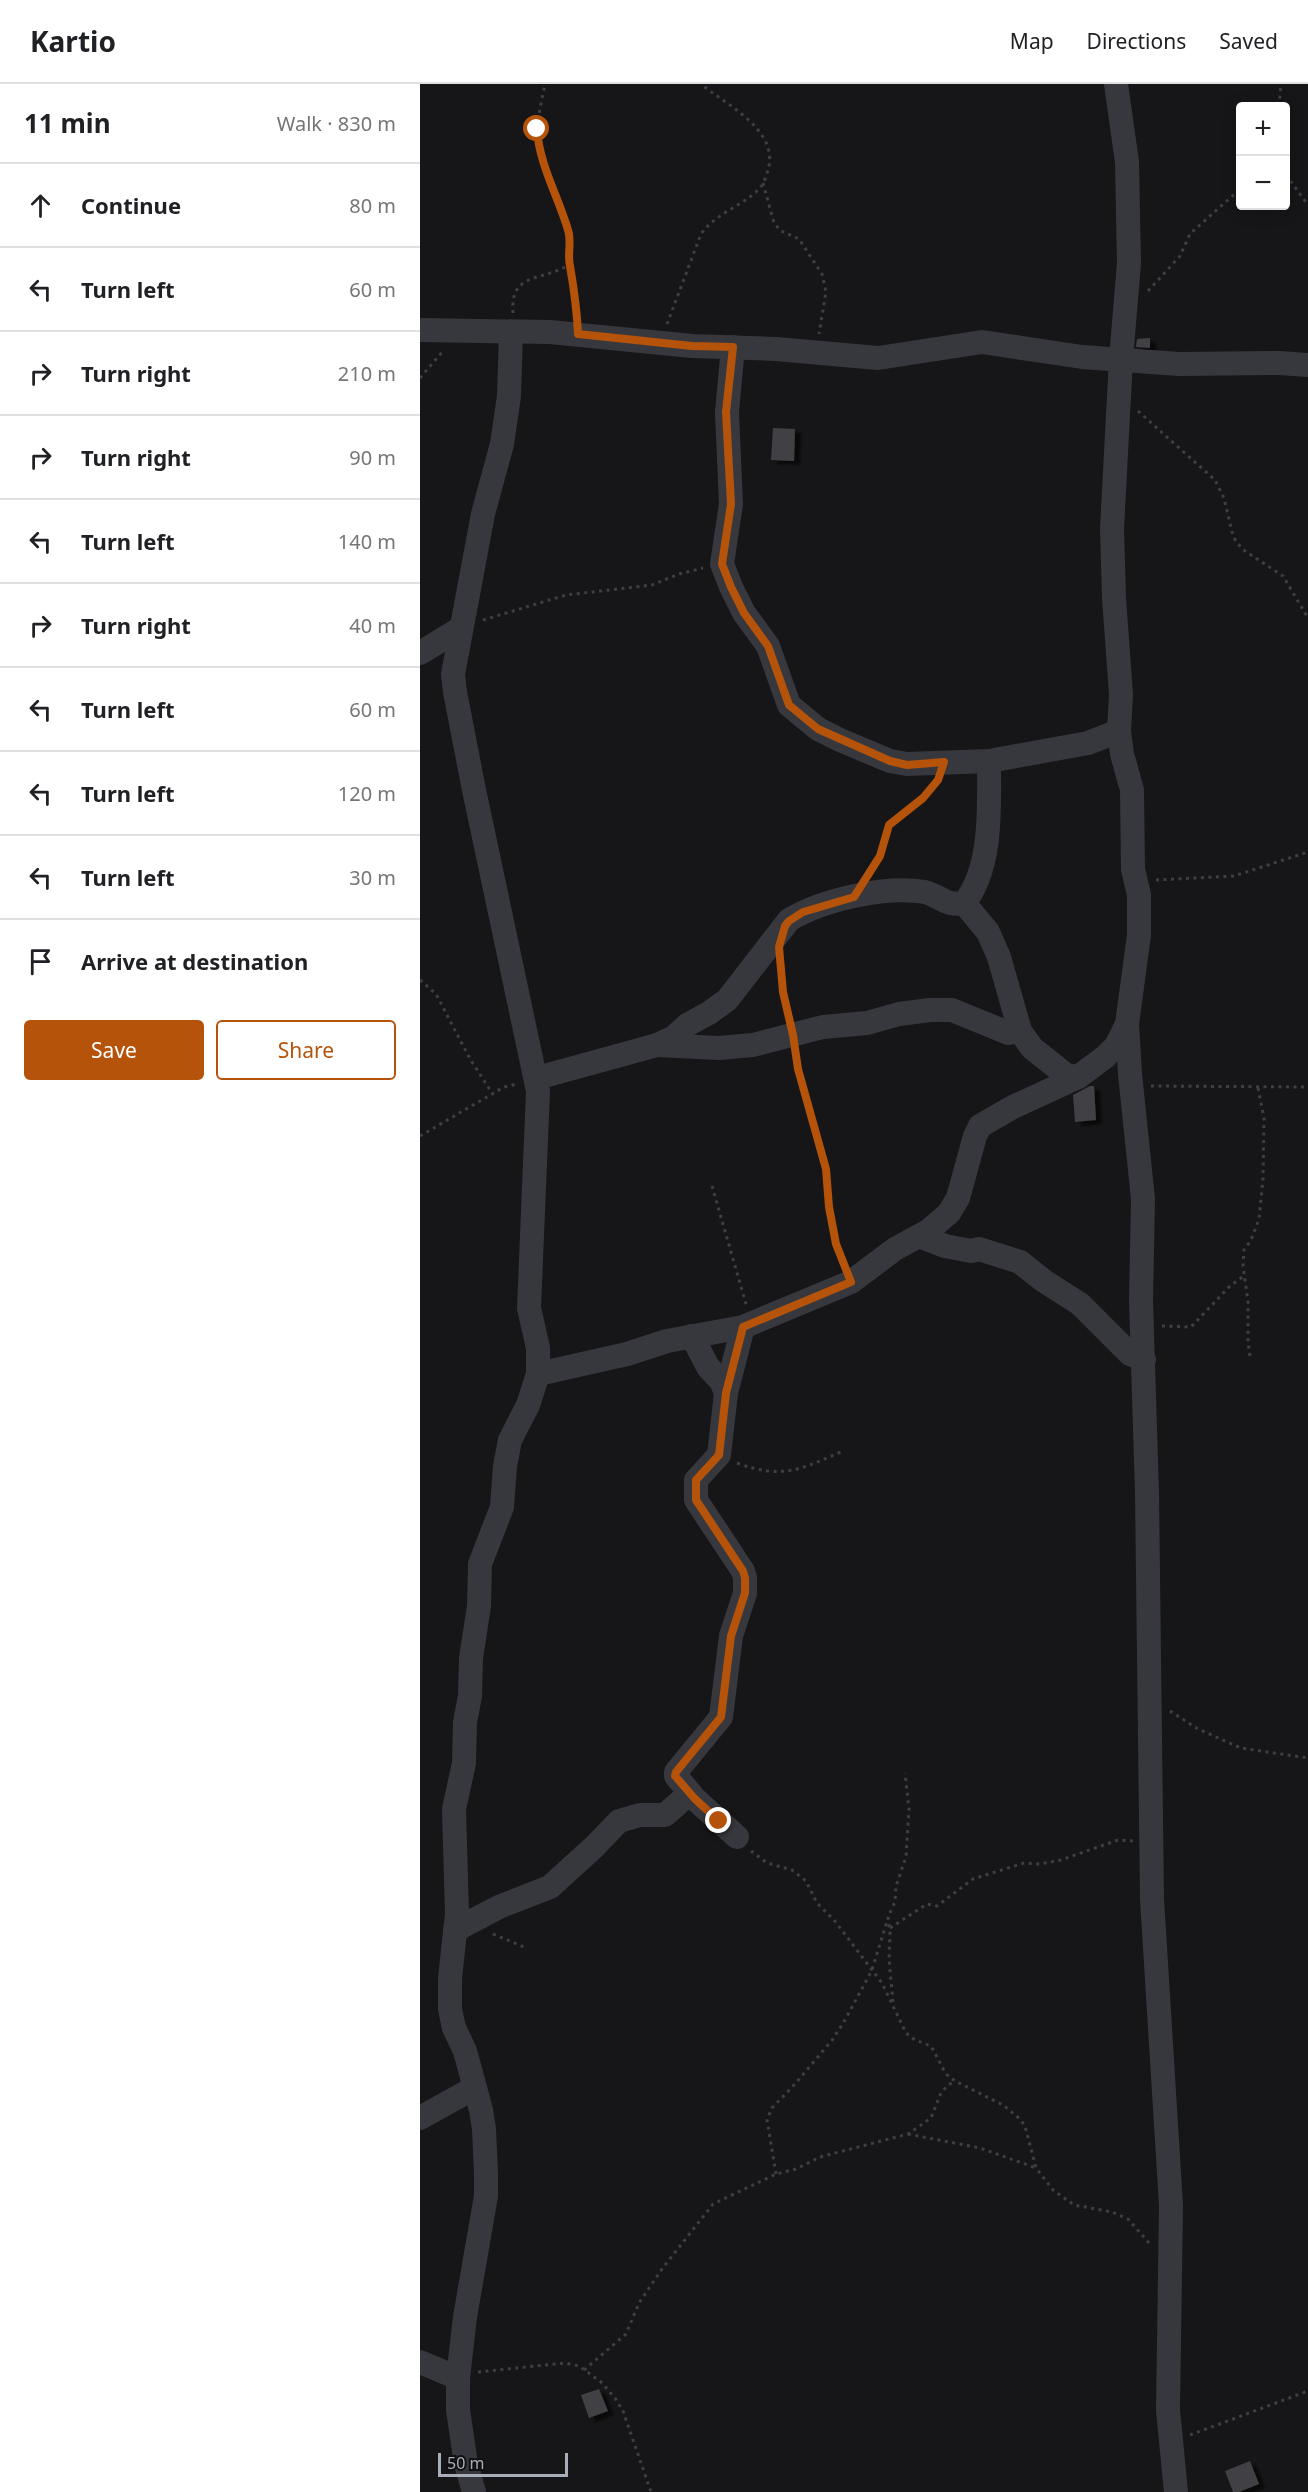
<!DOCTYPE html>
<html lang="en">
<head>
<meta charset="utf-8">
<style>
  body { margin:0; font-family:"Noto Sans",sans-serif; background:#f2f2f2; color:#202124 }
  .controls { position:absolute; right:18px; top:18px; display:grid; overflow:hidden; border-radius:6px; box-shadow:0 3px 15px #0003 }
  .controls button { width:54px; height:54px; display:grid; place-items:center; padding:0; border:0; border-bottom:2px solid #e0e0e0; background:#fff; color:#202124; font:30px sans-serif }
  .scale { position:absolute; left:18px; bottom:15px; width:130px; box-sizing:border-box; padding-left:6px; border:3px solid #a8adb8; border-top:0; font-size:16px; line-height:21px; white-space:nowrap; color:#a8adb8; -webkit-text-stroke:4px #111113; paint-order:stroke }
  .stop { position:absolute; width:18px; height:18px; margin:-14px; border:4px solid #b45309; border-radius:50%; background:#fff }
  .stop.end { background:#b45309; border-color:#fff; box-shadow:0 2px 6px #0008 }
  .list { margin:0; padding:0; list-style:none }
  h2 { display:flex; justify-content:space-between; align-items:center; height:78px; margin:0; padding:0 24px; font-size:26px }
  h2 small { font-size:20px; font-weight:400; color:#757577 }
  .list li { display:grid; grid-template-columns:39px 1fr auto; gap:18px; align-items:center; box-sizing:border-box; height:84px; padding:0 24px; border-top:2px solid #e0e0e0 }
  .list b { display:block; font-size:22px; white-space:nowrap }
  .list em { font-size:20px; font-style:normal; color:#757577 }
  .actions { display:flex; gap:12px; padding:18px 24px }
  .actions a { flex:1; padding:14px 0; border:2px solid #b45309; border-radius:6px; text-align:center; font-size:21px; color:#b45309 }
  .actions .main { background:#b45309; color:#fff }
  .icon { flex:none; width:33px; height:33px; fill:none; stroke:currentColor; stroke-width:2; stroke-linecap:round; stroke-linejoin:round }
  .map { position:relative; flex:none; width:888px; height:2408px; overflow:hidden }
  header { display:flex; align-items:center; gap:36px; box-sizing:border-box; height:84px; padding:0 30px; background:#fff; border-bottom:2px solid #e0e0e0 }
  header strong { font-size:28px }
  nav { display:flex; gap:33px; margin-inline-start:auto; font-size:21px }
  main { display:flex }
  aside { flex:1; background:#fff }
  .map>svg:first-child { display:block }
  .building { fill:#404145; filter:url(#shadow) }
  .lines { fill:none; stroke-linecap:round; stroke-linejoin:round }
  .path { stroke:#3d3f44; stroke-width:3; stroke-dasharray:3 4.5; stroke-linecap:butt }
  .minor { stroke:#37383d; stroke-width:24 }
  .route { stroke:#b45309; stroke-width:8 }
</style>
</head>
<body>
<header>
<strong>Kartio</strong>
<nav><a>Map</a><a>Directions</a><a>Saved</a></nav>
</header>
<main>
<aside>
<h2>11 min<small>Walk · 830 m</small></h2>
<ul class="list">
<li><svg class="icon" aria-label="ahead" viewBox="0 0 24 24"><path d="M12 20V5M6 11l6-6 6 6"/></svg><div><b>Continue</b></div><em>80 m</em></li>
<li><svg class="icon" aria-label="left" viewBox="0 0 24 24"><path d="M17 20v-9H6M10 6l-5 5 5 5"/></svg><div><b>Turn left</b></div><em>60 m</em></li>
<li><svg class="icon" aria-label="right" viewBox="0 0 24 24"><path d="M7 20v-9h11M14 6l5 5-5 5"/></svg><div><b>Turn right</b></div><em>210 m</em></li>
<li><svg class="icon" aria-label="right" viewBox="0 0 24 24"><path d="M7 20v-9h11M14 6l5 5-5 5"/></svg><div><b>Turn right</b></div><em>90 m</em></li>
<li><svg class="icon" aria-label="left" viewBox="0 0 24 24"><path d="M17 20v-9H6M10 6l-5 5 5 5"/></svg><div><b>Turn left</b></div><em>140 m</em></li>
<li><svg class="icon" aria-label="right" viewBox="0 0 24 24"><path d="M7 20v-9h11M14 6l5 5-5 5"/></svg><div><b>Turn right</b></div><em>40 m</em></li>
<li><svg class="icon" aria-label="left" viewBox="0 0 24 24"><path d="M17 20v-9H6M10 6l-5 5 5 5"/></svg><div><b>Turn left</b></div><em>60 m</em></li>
<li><svg class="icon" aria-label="left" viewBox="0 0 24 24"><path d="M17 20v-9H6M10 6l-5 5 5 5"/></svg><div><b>Turn left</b></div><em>120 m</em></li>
<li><svg class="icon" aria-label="left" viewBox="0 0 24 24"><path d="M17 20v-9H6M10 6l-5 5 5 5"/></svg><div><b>Turn left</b></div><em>30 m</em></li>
<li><svg class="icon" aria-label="arrive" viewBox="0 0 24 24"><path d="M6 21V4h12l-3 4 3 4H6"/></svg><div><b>Arrive at destination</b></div></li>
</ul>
<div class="actions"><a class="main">Save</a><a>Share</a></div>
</aside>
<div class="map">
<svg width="888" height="2408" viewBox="0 0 888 2408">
  <defs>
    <filter id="shadow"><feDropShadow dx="6" dy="4" stdDeviation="1.5" flood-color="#0009"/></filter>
  </defs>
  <rect width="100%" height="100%" fill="#161618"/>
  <g class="building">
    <polygon points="730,254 730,264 716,263 717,255"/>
    <polygon points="353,344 375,345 374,377 351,376"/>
    <polygon points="670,1002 674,1002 676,1036 655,1038 653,1011"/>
    <polygon points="179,2305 188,2327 169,2334 161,2311"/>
    <polygon points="830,2377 839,2400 819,2408 813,2408 805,2387"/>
  </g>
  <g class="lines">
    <g class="path">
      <polyline points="859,22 861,0"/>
      <polyline points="866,91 888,121"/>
      <polyline points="343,99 354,139 361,147 379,155 402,190 406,208 399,250"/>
      <polyline points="149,180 156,209 157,230"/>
      <polyline points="728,207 760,172 770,150 820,105"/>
      <path d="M 93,229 C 90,189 119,197 145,183 C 169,163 121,86 118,60 C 116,39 121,20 125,0"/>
      <path d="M 247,240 L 281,150 C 297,128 323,122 340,104 C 345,98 347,89 349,82 C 356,44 305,20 281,0"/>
      <polyline points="0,294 23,267"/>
      <polyline points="718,327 795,396 804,414 813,452 817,459 825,467 863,492 888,534"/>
      <polyline points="63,536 146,511 232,501 259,490 283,484"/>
      <polyline points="451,788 460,772 469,741 503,714 515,699"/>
      <polyline points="736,796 814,792 888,768"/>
      <polyline points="361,882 363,908 368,931"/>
      <polyline points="0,896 16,910 50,975 72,1009"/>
      <polyline points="376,970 406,1085 409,1123 416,1160 424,1179"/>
      <polyline points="731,1002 888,1003"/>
      <polyline points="0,1052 84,1003 97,1000"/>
      <polyline points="292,1102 326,1220"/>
      <polyline points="742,1242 771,1243 810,1202 824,1192"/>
      <polyline points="830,1272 828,1258 828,1217 823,1182 824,1166 831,1156 839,1135 843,1095 844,1034 838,1004"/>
      <path d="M 317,1379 C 363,1396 381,1385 423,1367"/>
      <polyline points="750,1627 778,1645 821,1664 888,1674"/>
      <polyline points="331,1767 347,1779 372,1786 386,1797 397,1819 414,1836 462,1899 486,1949 495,1956 511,1962 526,1990 535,1997 583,2021 600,2035 605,2042 616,2084 633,2106 654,2121 692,2128 708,2135 730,2160"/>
      <polyline points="470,1844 507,1820 517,1822 553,1795 604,1779 620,1780 641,1776 698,1756 713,1757"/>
      <polyline points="73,1850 104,1863"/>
      <polyline points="473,1918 469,1875 470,1849 468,1833 475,1818 476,1802 486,1773 489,1725 485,1689"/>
      <polyline points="488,2050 560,2064 616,2084"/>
      <polyline points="356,2090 347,2036 352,2024 375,2000 413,1955 425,1936 452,1886 468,1834"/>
      <polyline points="164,2286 206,2250 219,2219 242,2185 293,2120 356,2090 376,2085 400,2073 488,2050 511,2034 521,2009 528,2001 535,1997"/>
      <polyline points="58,2288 145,2279 159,2282 181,2298 195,2314 203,2327 231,2408"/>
      <polyline points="770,2351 888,2307"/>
    </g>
    <g class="minor">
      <polyline points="696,0 707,78 709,179 701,275 692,444 694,514 701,610 699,647 702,670 712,706 713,785 719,811 719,851 707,940 710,990 723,1115 721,1216 727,1409 732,1815 751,2121 748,2326 756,2408"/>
      <polyline points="0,246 130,248 272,262 356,265 458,274 562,258 662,273 759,280 859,279 888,281"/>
      <polyline points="313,263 307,328 311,420 302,480 311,503 324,529 348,562 369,621 398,645 420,656 470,677 487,680 569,677 668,659 699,647"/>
      <polyline points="0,569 41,544"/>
      <polyline points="544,819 568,848 579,873 600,947 612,964 636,983 646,991 658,993"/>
      <polyline points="237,961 299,964 333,961 403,943 447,939 479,930 510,926 532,926 588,949 600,947"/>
      <path d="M 117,994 L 237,961 L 254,953 L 267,941 L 289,929 L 307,916 L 369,836 C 402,816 466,801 505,808 C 520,812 527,823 544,819 C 573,784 569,720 569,677"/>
      <polyline points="499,1152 525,1162 551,1167 559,1165 600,1178 624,1197 660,1220 710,1270 724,1276"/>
      <polyline points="272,1252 288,1283 301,1297 306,1309"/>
      <polyline points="118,1290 207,1270 247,1257 323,1243 431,1198 475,1165 508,1147 529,1129 538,1114 555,1052 560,1042 593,1023 658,993 685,973 696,962 707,940"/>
      <polyline points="317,1753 275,1715 256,1692 256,1688 301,1633 311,1552 325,1509 325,1494 323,1487 276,1416 276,1396 299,1371 306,1309 323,1243"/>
      <polyline points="35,1846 79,1823 130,1803 174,1763 199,1737 220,1731 245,1731 270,1709"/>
      <polyline points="0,2034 54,2004"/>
      <polyline points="0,2278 38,2294"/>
      <polyline points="54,2408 46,2380 38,2326 38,2294 45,2233 66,2112 66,2089 64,2045 61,2026 45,1967 34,1944 30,1925 30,1894 37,1830 34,1725 44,1679 45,1638 50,1612 51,1574 59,1522 60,1480 82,1423 85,1382 90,1356 108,1321 118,1290 118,1264 109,1224 118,1007 54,706 35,608 33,590 63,430 82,360 89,312 91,249"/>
    </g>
  </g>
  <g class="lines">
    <path class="route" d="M 117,45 C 119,80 138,112 148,146 C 152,158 147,171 150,182 C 154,205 157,227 158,250 L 272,262 L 313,263 L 306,328 L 311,420 L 302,480 L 311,503 L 324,529 L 348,562 L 369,621 L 398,645 L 470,677 L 487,681 L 524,678 L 518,696 L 503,714 L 469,741 L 460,772 L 434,813 L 383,828 L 369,837 L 365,842 L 359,863 L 363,908 L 373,951 L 378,985 L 406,1085 L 409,1123 L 416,1160 L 431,1198 L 323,1243 L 306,1309 L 299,1371 L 276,1396 L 276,1416 L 323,1487 L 325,1494 L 325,1509 L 311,1552 L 301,1633 L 256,1688 L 255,1692 L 275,1715 L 299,1737"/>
  </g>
</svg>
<div class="controls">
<button>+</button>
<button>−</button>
</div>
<div class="scale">50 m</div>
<div class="stop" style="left:117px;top:45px"></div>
<div class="stop end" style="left:299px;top:1737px"></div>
</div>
</main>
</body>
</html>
